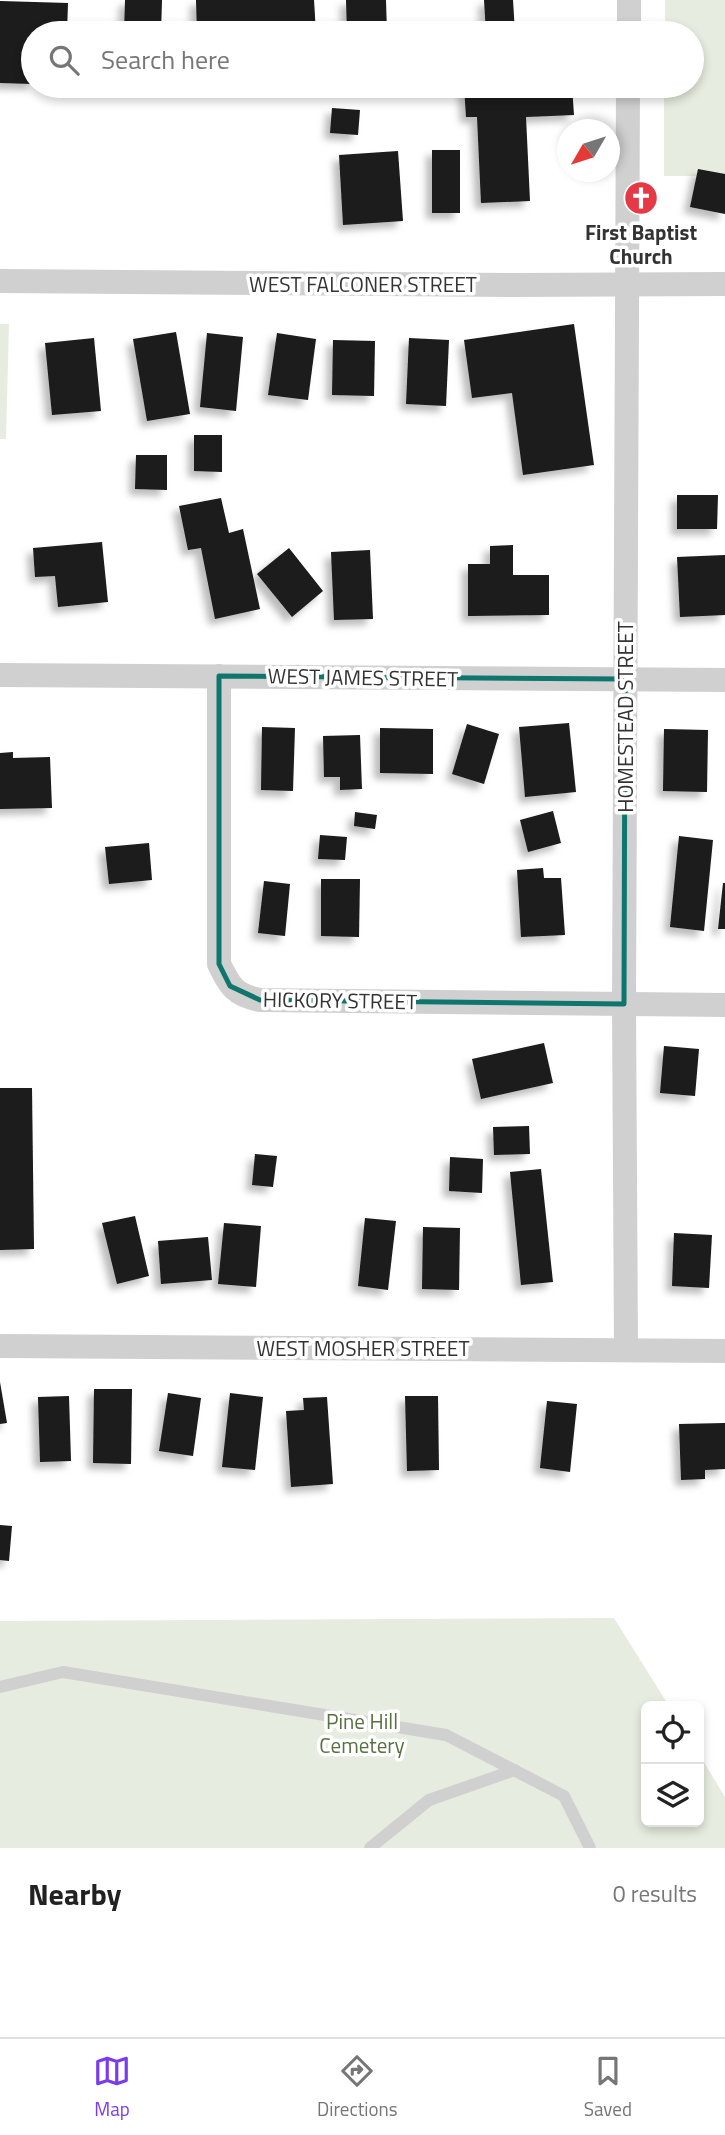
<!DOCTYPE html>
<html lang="en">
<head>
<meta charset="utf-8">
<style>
  body { margin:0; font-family:"Titillium Web",sans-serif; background:#f2f2f2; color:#222 }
  .controls { position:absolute; right:21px; bottom:21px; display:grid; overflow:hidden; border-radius:10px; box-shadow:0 4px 10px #0003 }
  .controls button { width:63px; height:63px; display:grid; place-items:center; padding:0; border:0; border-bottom:2px solid #e0e0e0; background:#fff; color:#222; font:35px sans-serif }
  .compass { position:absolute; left:557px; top:119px; width:63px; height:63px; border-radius:50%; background:#fff; box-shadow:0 4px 10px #0003; rotate:231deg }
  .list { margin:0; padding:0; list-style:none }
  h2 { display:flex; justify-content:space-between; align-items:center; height:91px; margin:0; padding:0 28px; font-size:30px }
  h2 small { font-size:23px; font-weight:400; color:#767676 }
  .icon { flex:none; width:38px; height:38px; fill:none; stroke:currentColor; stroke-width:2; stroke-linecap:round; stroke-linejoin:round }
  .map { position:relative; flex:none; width:725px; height:1848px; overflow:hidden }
  .search { position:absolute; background:#fff; box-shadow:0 4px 10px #0003; left:21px; right:21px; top:21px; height:77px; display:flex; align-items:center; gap:18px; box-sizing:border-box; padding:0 24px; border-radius:38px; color:#767676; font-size:26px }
  .sheet { height:189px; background:#fff }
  nav { display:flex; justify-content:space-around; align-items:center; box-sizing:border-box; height:98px; border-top:2px solid #e0e0e0; background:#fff; font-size:19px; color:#767676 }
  nav a { display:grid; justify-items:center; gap:4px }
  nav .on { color:#7c3aed }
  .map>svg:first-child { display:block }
  .green { fill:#e6ecdf }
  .building { fill:#1a1a1a; filter:url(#shadow) }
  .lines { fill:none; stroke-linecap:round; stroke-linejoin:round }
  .service { stroke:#d0d0d0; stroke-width:12 }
  .minor { stroke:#d0d0d0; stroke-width:24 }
  .marked { fill:none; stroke:#0f766e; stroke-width:5; stroke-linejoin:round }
  .labels { text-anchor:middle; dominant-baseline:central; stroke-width:7; stroke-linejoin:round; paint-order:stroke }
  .poi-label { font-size:21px; font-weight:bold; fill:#333; stroke:#fff }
  .street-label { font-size:21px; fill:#333; stroke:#fff }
  .park-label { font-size:21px; fill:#56703f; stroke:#fff }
</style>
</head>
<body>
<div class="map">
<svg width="725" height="1848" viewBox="0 0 725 1848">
  <defs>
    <filter id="shadow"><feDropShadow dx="-6" dy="6" stdDeviation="3.5" flood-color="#0004"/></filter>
  </defs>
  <rect width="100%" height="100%" fill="#fff"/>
  <g class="green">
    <polygon points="665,0 725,0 725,176 664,176 664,86 692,86 692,33 665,33"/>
    <polygon points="0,324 9,324 6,439 0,439"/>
    <polygon points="614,1618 669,1706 646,1706 646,1822 699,1822 699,1754 725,1797 725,1848 0,1848 0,1621"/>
  </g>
  <g class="building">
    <polygon points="125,0 162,0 161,33 124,33"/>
    <polygon points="196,0 314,0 316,33 197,33"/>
    <polygon points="346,0 386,0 387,33 347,33"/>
    <polygon points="484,0 513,0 515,33 486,33"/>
    <polygon points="0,1 68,3 67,33 33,33 33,84 0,83"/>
    <polygon points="464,86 572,86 574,115 526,117 530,201 481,203 477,117 466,117"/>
    <polygon points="332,108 360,110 358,135 330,133"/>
    <rect x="432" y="150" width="28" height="63"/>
    <polygon points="398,151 403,221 343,225 339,155"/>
    <polygon points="698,169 725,174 725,214 690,207"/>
    <polygon points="574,324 594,465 523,475 512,393 472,398 464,340"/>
    <polygon points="176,332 190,414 147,421 133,339"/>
    <polygon points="207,333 243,337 236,411 200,407"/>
    <polygon points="277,333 316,339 308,400 268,395"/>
    <polygon points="94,338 101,411 52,415 45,343"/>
    <polygon points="409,338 449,340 446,406 406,404"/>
    <polygon points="333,340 375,341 374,396 332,395"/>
    <polygon points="194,435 222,435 222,472 194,471"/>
    <polygon points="136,455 167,455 167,490 135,489"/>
    <polygon points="677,495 718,495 717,529 677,529"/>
    <polygon points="221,498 229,533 243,529 260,609 215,619 201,548 188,550 179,506"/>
    <polygon points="102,542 108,602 58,607 55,576 35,577 33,548"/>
    <polygon points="513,545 513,575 549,575 549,615 468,616 468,564 490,564 490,546"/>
    <polygon points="289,548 323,591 292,617 257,574"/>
    <polygon points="370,550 373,619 334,620 331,552"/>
    <polygon points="725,555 725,615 680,617 677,557"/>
    <polygon points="569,723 576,792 525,797 519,727"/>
    <polygon points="467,724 499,734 484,784 452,774"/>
    <polygon points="262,727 295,728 293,791 261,790"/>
    <polygon points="380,728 433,729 433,774 380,773"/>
    <polygon points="664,729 708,730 707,792 663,791"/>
    <polygon points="360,735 362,789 340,790 340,777 324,777 323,736"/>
    <polygon points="13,752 13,758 50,757 52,808 0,809 0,753"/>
    <polygon points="553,811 561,843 528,852 520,820"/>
    <polygon points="355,812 377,815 375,829 354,826"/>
    <polygon points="320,835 347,837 345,860 318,859"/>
    <polygon points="679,836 713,840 704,931 670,927"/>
    <polygon points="149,843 152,880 109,884 105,847"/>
    <polygon points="543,868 544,878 561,878 565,935 521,937 517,870"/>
    <polygon points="321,879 360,879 359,937 321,936"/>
    <polygon points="264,881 290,884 285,936 258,933"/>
    <polygon points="723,883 725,883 725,929 718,929"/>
    <polygon points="544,1043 553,1083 481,1099 472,1059"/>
    <polygon points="664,1046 699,1049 695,1096 660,1093"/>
    <polygon points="0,1088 32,1088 34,1249 0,1250"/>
    <polygon points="529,1126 530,1154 494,1155 493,1127"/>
    <polygon points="255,1154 277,1156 273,1187 252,1185"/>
    <polygon points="450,1157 483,1159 482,1193 449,1191"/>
    <polygon points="541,1169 553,1282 521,1285 510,1172"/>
    <polygon points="135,1216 149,1276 117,1284 102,1223"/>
    <polygon points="365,1218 396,1221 388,1290 358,1286"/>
    <polygon points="224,1223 261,1226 256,1287 218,1284"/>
    <polygon points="423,1227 460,1228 459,1290 422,1289"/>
    <polygon points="674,1233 712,1235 709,1288 672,1286"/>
    <polygon points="208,1237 212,1280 161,1284 158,1241"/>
    <polygon points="0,1382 7,1423 0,1424"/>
    <polygon points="94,1389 132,1389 131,1464 93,1463"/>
    <polygon points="168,1393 201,1398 193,1456 159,1451"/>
    <polygon points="230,1393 263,1397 255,1470 222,1467"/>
    <polygon points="69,1396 71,1461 40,1462 38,1397"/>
    <polygon points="405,1396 438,1396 439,1470 407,1471"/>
    <polygon points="327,1397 333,1484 291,1487 286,1411 304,1410 303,1398"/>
    <polygon points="547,1401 577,1404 570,1472 540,1468"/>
    <polygon points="725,1423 725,1469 705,1470 705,1479 681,1480 679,1424"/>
    <polygon points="0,1525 12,1526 9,1561 0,1560"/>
  </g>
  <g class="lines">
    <g class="service">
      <polyline points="0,1687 63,1672 446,1735 564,1796 590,1848"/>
      <polyline points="370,1848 429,1800 515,1770"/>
    </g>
    <g class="minor">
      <polyline points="629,33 629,0"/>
      <polyline points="0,281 513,285 725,284"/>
      <polyline points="0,675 725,680"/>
      <path d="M 219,676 L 219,964 C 230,986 234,995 260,1000 L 725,1005"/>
      <polyline points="0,1346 725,1351"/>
      <polyline points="626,1349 624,1004 628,86"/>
    </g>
  </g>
  <path class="marked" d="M 219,676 L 625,679 L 624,1004 L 260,1000 L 230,986 L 219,964 Z"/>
  <defs>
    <g id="church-disc" transform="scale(1.75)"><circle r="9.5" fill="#e63946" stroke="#fff"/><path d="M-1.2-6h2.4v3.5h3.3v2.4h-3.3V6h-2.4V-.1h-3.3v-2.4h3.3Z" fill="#fff"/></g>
  </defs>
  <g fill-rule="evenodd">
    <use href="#church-disc" x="641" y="198"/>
  </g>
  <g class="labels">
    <g class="poi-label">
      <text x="641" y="232">First Baptist<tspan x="641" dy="24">Church</tspan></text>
    </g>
    <g class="street-label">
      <text x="363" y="284">WEST FALCONER STREET</text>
      <text transform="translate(363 677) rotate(1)">WEST JAMES STREET</text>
      <text transform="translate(625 717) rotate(-90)">HOMESTEAD STREET</text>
      <text transform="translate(340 1000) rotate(1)">HICKORY STREET</text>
      <text x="363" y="1348">WEST MOSHER STREET</text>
    </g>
    <g class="park-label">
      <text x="362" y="1721">Pine Hill<tspan x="362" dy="24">Cemetery</tspan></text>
    </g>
  </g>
</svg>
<div class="controls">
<button><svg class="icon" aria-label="locate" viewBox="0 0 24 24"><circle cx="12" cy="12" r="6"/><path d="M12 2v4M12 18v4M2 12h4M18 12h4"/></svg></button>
<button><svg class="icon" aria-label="layers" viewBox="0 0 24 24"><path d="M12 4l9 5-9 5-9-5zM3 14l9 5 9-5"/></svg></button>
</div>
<svg class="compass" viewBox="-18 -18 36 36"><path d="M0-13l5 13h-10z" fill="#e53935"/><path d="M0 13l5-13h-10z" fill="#767676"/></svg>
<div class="search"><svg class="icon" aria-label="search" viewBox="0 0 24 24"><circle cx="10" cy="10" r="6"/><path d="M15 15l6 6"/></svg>Search here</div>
</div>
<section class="sheet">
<h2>Nearby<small>0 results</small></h2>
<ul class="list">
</ul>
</section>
<nav>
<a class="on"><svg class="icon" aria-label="map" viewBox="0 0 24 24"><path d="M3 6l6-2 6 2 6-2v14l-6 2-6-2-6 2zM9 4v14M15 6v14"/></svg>Map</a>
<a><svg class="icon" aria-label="directions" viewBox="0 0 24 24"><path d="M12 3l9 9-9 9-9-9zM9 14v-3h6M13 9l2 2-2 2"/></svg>Directions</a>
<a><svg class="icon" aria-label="saved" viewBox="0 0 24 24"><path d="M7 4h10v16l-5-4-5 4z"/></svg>Saved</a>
</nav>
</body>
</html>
